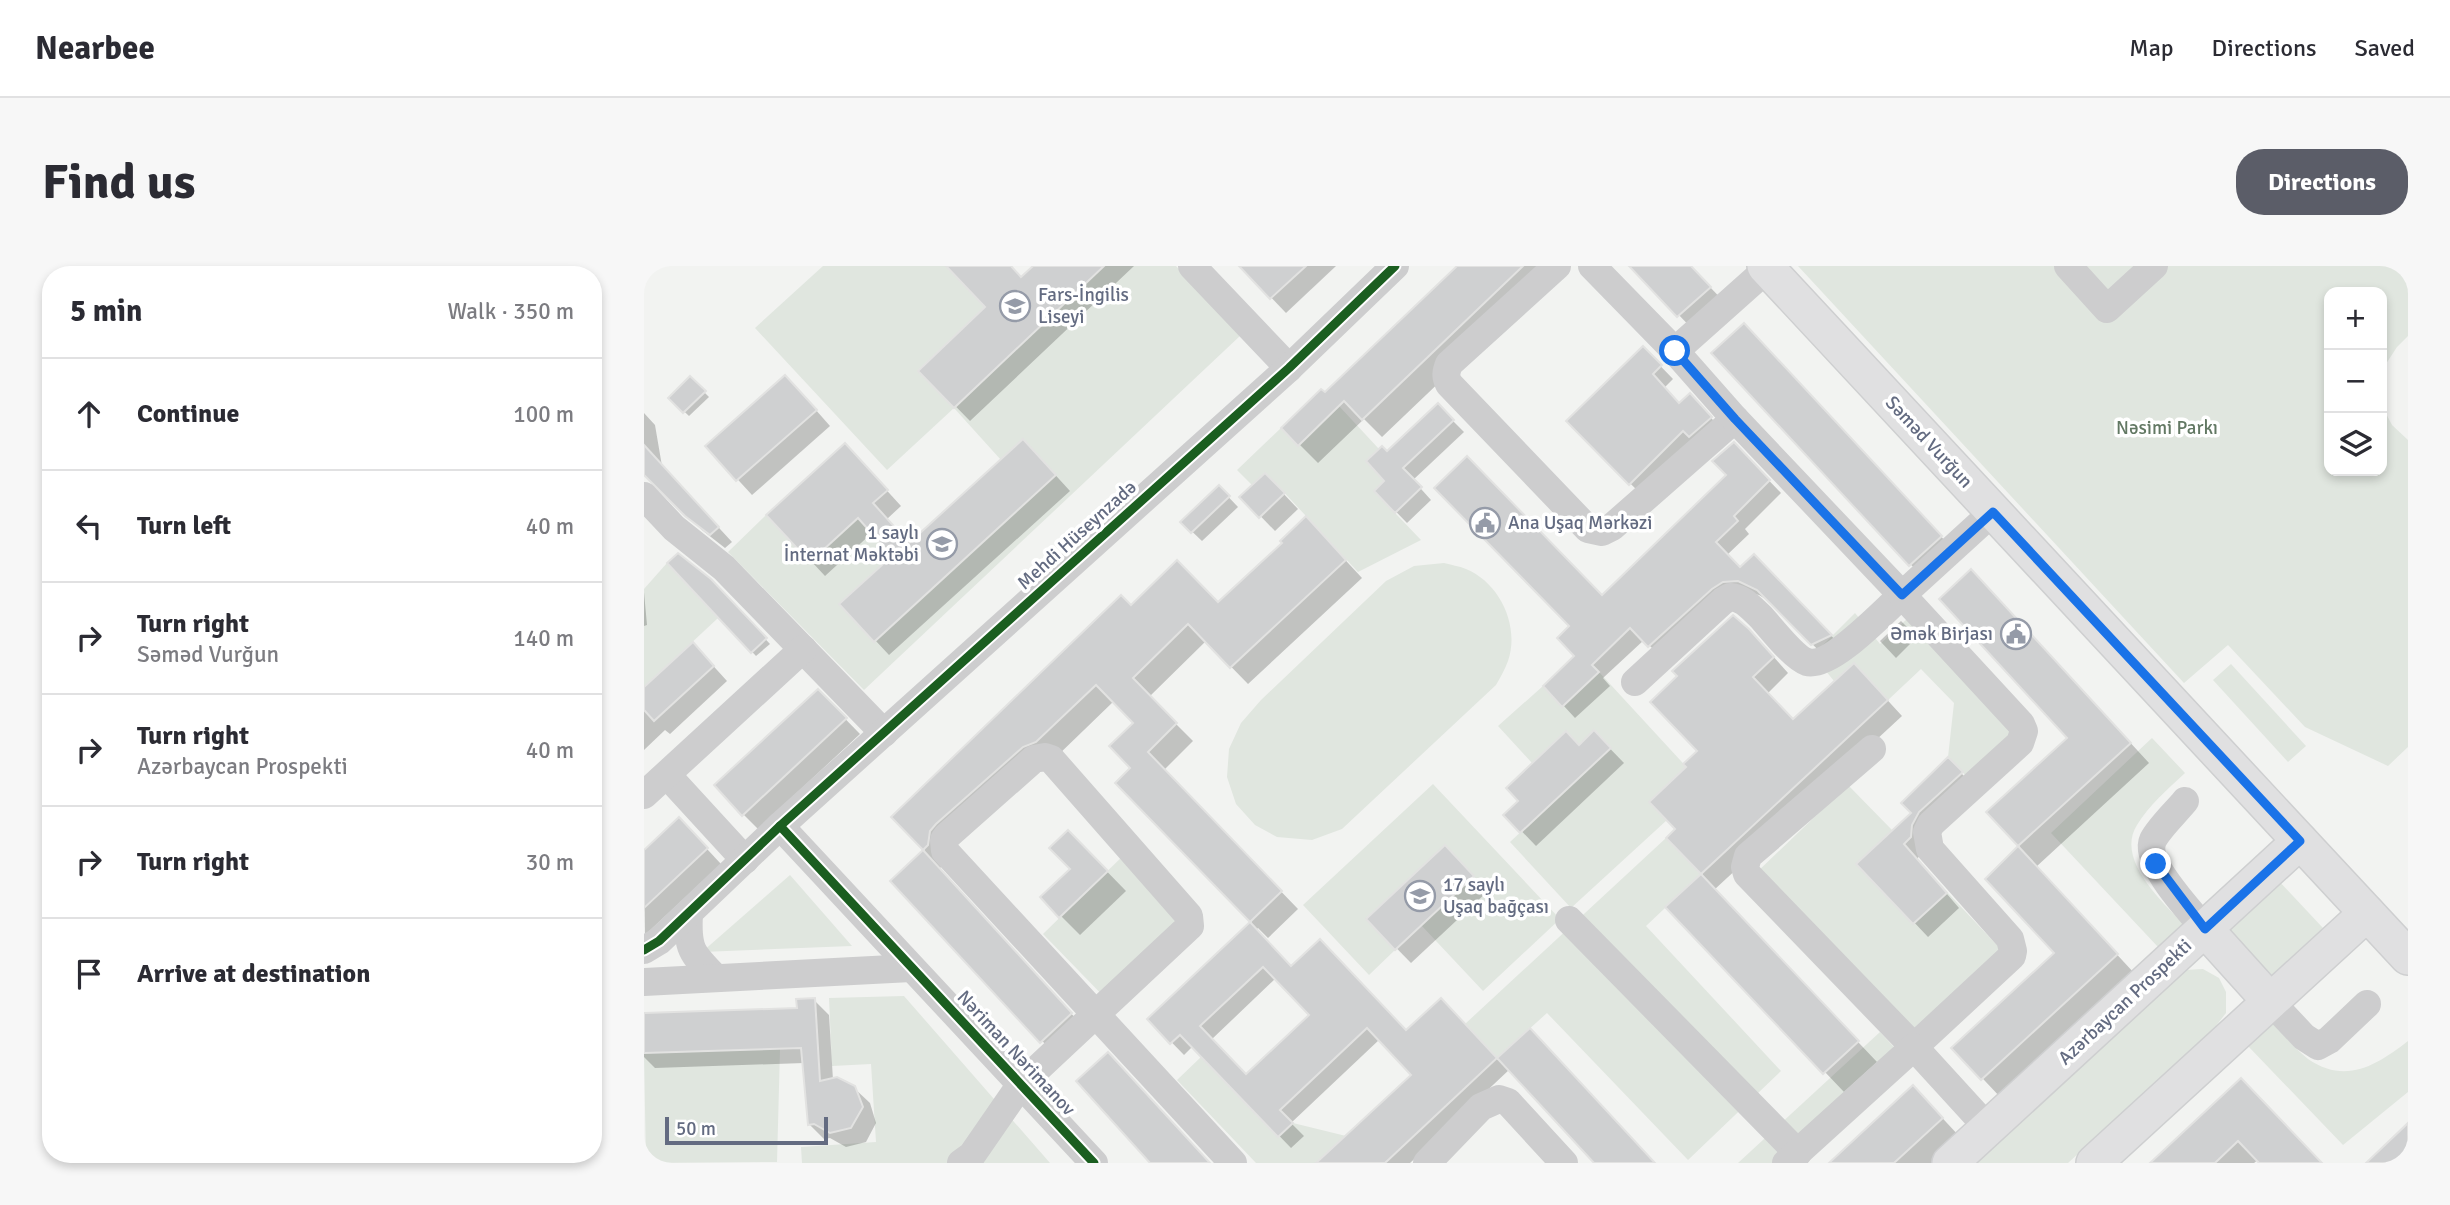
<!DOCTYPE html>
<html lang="en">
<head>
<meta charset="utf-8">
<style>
  body { margin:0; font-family:Signika,sans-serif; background:#f7f7f7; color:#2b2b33 }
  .controls { position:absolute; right:21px; top:21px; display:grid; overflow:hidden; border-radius:14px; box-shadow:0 4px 10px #0003 }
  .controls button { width:63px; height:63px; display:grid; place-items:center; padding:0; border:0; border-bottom:2px solid #e1e1e2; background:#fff; color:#2b2b33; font:35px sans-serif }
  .scale { position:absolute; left:21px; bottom:18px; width:163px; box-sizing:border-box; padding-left:7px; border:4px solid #636b81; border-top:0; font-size:19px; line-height:24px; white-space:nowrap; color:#636b81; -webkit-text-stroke:5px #fff; paint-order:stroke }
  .stop { position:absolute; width:21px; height:21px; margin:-16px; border:5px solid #1a73e8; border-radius:50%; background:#fff }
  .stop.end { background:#1a73e8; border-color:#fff; box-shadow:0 2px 7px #0008 }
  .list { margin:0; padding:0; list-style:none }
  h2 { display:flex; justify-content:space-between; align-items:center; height:91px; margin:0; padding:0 28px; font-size:30px }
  h2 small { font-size:23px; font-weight:400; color:#7c7c81 }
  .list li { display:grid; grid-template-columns:46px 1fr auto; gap:21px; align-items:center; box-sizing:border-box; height:112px; padding:0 28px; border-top:2px solid #e1e1e2 }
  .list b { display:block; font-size:26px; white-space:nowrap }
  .list p { margin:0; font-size:23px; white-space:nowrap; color:#7c7c81 }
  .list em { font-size:23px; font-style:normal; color:#7c7c81 }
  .icon { flex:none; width:38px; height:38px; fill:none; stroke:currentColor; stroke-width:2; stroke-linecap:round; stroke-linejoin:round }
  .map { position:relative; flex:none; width:1764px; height:897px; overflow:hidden; border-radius:28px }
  header { display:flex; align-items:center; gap:42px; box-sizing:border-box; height:98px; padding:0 35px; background:#fff; border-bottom:2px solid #e1e1e2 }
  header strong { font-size:33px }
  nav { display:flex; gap:38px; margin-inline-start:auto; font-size:24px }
  .intro { display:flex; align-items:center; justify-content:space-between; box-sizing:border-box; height:168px; padding:0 42px }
  h1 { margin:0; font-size:49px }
  .button { padding:18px 32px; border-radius:28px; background:#5b5d68; color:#fff; font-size:24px; font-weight:700 }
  main { display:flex; gap:42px; padding:0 42px }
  aside { flex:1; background:#fff; border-radius:28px; box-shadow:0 4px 10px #0003 }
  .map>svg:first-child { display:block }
  .green { fill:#e0e6df }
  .shadow { fill:#0003; fill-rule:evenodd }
  .building { fill:#cfd0d1; stroke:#e2e2e1; stroke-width:2; fill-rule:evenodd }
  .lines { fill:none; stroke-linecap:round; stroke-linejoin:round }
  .major-casing { stroke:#cecfd0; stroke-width:38 }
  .minor { stroke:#cdcdce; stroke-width:28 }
  .major { stroke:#e0e0e1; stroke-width:35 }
  .cycleway-casing { stroke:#fff; stroke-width:13 }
  .cycleway { stroke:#1b5e20; stroke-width:9 }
  .route { stroke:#1a73e8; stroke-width:9 }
  .labels { text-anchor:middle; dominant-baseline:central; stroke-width:7; stroke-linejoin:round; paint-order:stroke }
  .poi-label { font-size:19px; fill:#636b81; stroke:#fff; text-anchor:start }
  .park-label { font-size:19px; fill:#627863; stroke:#fff }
  .street-label { font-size:19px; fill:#636b81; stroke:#fff }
</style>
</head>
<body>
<header>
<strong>Nearbee</strong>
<nav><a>Map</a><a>Directions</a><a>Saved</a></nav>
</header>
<div class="intro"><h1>Find us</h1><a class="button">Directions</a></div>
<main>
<aside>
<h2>5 min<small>Walk · 350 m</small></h2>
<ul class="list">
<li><svg class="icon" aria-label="ahead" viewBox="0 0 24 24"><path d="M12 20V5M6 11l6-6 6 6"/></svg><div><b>Continue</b></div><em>100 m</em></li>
<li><svg class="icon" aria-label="left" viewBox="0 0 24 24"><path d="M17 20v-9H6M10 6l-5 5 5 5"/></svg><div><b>Turn left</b></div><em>40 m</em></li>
<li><svg class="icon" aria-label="right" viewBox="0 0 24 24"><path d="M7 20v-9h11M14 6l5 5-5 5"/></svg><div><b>Turn right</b><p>Səməd Vurğun</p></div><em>140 m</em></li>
<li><svg class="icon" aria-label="right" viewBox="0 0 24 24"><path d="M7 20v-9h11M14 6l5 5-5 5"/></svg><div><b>Turn right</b><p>Azərbaycan Prospekti</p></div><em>40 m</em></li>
<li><svg class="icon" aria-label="right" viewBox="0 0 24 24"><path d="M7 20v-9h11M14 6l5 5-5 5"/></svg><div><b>Turn right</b></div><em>30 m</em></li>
<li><svg class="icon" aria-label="arrive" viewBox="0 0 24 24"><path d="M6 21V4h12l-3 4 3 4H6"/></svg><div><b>Arrive at destination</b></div></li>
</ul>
</aside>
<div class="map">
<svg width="1764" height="897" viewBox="0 0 1764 897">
  <rect width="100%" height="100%" fill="#f2f3f1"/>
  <g class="green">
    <polygon points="179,0 302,0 341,41 274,104 310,142 460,0 532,0 597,69 220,424 84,286 122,249 166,296 214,252 248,290 195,338 230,375 412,209 380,174 357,194 310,142 243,204 111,62"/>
    <polygon points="1154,0 1764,0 1764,70 1753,81 1738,104 1738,26 1685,26 1685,205 1738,205 1738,140 1748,159 1764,174 1764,481 1744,500 1661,461 1584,379 1540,417"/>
    <polygon points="695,140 735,183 722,195 740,215 730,225 777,274 714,306 622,207 608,219 593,204 637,162 655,179"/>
    <polygon points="23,297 74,352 0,421 0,323"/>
    <path d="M 800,297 C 807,299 815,300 822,303 C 856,317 876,360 864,395 C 861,403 856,412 852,419 L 698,563 L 668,574 L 633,571 L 611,559 L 592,538 L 583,511 L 585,483 L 597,457 L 617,434 L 742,315 L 770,300 Z"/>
    <polygon points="1211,347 1236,378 1263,353 1372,469 1325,513 1304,491 1310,437 1277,403 1244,434 1210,397 1190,415 1169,389"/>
    <polygon points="1587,398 1662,480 1644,496 1569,414"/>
    <polygon points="955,406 1060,520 1026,516 1005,536 1023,554 927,642 866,576 967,481 951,464 935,479 922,465 888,497 854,460 899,420 918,440"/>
    <path d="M 1508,472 L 1541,507 C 1524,523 1505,539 1493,559 C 1471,594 1519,636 1540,659 L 1515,682 L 1407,567 Z"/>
    <polygon points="789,518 916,653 839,725 777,659 830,610 801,579 722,652 751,684 725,709 659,639"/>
    <polygon points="1204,519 1248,564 1213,598 1269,658 1303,626 1367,694 1276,777 1112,607"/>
    <polygon points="1022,572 1057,608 1002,660 1137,805 1044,894 903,747 853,792 821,758"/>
    <polygon points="484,585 559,659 470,741 399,668"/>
    <polygon points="146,609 208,680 58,686"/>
    <polygon points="1633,613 1679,662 1628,709 1582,661"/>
    <polygon points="1559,703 1575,712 1582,726 1582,747 1568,765 1424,897 1327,897 1541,704"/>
    <polygon points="260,730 406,897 158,897 157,881 232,876 227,798 188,800 185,732"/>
    <path d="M 1628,757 C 1640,769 1651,783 1664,793 C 1702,819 1733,799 1764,775 L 1764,826 L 1699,879 L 1604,780 Z"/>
    <polygon points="1236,766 1259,791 1144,897 1094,897"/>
    <polygon points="136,783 133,896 2,897 0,787"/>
    <polygon points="557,791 634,871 649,857 702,870 672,897 612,897 533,814"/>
  </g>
  <g class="shadow">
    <polygon points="305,0 365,0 378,13 392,0 490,0 326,155 277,105 344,42"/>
    <polygon points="604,0 692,0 642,47 600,3"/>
    <polygon points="815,0 917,0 738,171 720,153 674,197 639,162 681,129"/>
    <polygon points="988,0 1046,0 1085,41 1054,69"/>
    <polygon points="1119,78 1316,291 1285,318 1069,87"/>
    <polygon points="999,82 1029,113 1020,122 1036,139 1058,142 1079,165 999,230 924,156"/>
    <polygon points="46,112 65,131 45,150 26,132"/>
    <polygon points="156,126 186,160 108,229 63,180"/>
    <polygon points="794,140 820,166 769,214 787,234 763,257 732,225 743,215 744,187"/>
    <polygon points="0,147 11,159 18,200 88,276 81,282 58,264 0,205"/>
    <polygon points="1090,178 1137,227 1101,263 1105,268 1083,289 1096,303 1110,290 1199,382 1180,390 1128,337 1115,329 1101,326 1018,392 1000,374 959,412 966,420 931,452 919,439 933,390 958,332 1084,209"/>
    <polygon points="394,190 426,225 245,389 231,374 250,290 229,266 181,310 167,295 215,194 257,240 243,253 266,279"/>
    <polygon points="575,221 594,241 558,275 538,256"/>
    <polygon points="636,224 654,243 631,265 598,231"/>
    <path d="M 679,270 L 718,312 L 604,418 L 562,375 L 505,431 L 549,475 L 520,504 L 654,643 L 624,672 L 614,662 L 612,664 L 648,702 L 762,766 L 809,746 L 854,794 L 886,764 L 1011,897 L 953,897 L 866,803 L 766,897 L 674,897 L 770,809 L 736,773 L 647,857 L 660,870 L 647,882 L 549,780 L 540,789 L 505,753 L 608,656 L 473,517 L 488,502 L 492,457 L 470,435 L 410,493 L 309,575 L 301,597 L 295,603 L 446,768 L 417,795 L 249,615 L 281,584 L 249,551 L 487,341 L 575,338 ZM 632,712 L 667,749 L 602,811 L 567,774 Z"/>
    <polygon points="25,298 66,314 126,378 112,390"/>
    <polygon points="1347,325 1505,497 1392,601 1491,708 1357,832 1310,782 1412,687 1343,613 1376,581 1345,547 1426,473"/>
    <polygon points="0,326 3,359 0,360"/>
    <polygon points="1257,355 1273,371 1252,392 1236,375"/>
    <polygon points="1120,380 1144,407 1123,428 1150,455 1225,414 1258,450 1070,624 1233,796 1200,826 1024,641 1059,608 1024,572 1034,563 1045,501"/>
    <polygon points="63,393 83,415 26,468 21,464 0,484 0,423"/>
    <polygon points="174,425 216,468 114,563 99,548"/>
    <polygon points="950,466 980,497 892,580 862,549"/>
    <polygon points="1304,494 1332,522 1273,593 1315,642 1284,671 1215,598 1269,547"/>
    <polygon points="49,568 77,598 1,669 0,586"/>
    <polygon points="443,585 482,625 436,669 398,631"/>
    <polygon points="815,596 843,626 767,697 724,653"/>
    <polygon points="170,734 185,749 189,814 210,822 226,837 232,857 222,876 202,881 186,872 180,873 165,858 160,797 11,802 0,791 0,749 155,744"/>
    <polygon points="1597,814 1677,897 1617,897 1614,894 1610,897 1509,897"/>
    <polygon points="1288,841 1317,872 1290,897 1187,897"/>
  </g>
  <g class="building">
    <polygon points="302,0 367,0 377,11 389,0 460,0 310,142 274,105 341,41"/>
    <polygon points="595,0 662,0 626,33"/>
    <polygon points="813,0 879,0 718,154 700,135 654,180 637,162 677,123 681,126"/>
    <polygon points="985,0 1047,0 1067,21 1033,51"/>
    <polygon points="1100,57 1298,270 1265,300 1067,87"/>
    <polygon points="999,80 1018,99 1009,108 1035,137 1046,127 1068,151 1045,171 1039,165 985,219 922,155"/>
    <polygon points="141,109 173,144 92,215 61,180"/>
    <polygon points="46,110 62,125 39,147 24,132"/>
    <polygon points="794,137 810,154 759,202 778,221 751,247 730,225 740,215 722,195 738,180 743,185"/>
    <polygon points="379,173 412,209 230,376 195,338 248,290 214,252 166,296 122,249 201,177 244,224 229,237 265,277"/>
    <polygon points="1090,176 1126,214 1090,250 1094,255 1072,276 1096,301 1110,288 1188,369 1167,379 1113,324 1094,315 1079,316 1068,323 1004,381 986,362 948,399 955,406 918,441 899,420 930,390 913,372 925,360 790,222 823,190 958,329 1082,209 1068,195"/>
    <polygon points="0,179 75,261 66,269 41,250 0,209"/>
    <polygon points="621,207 641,227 615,252 595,231"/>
    <polygon points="575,219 586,230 547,267 536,256"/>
    <polygon points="662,250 702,294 586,402 544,358 489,412 533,457 504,486 638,625 606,656 471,517 486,502 465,480 489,457 452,419 392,476 379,481 292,558 286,565 284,579 279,584 247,551 477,329 487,339 533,294 574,336 638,277 636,275"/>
    <polygon points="34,287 67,313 123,372 107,387 23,297"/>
    <polygon points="1327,303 1487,477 1374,580 1342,546 1423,472 1295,333"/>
    <polygon points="1089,349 1105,363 1130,391 1109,411 1149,453 1210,397 1244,434 1057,608 1022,572 1031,563 1005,536 1042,501 1039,498 1053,485 1006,436 1033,410 1028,405"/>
    <polygon points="49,376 70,400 10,455 0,444 0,421"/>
    <polygon points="174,423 203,452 98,550 70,519"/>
    <polygon points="950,464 967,482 876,567 859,549 874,535 862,522 922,465 935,479"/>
    <polygon points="1304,491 1319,506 1275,546 1268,559 1267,571 1260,578 1303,627 1269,658 1212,598 1267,547 1257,537"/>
    <polygon points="35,551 64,582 0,642 0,584"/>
    <polygon points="424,564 464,605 415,652 396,631 426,603 405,582"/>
    <polygon points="801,579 830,610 751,684 722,653"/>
    <polygon points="1374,580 1474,688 1337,814 1307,782 1410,687 1341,613"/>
    <polygon points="279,584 428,747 396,777 246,615"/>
    <polygon points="1057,608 1215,775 1179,808 1021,641"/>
    <path d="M 606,656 L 647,700 L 676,673 L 762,764 L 797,732 L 853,792 L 741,897 L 672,897 L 767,809 L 723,762 L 636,844 L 649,857 L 634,871 L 536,769 L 526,778 L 503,753 ZM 619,701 L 665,749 L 602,808 L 556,760 Z"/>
    <polygon points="171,732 176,815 193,811 211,820 219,841 207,862 186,867 170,858 164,859 157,782 0,787 0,747 153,742 152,733"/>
    <polygon points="886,762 1011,897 950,897 853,792"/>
    <polygon points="464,786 566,897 506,897 432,815"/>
    <polygon points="1597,812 1678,897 1615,897 1594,875 1571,897 1506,897"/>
    <polygon points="1269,819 1299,852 1250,897 1185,897"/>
    <polygon points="1764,857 1764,897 1722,897"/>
  </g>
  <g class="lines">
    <g class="major-casing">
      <g id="major">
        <polyline points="1121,0 1764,691"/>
        <polyline points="1561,663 1626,735"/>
        <polyline points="1306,897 1656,575"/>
        <polyline points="1450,897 1723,647"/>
      </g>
    </g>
    <g class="minor">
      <polyline points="548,0 645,102"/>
      <path d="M 913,0 L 805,98 C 802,106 801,110 805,118 L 944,263 L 958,266 L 968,261 L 1091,153"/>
      <path d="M 948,0 L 1031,85 L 1091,153 L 1258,329 C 1240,345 1186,403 1163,396 C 1150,392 1127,362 1117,351 C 1107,342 1100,332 1086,331 L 1079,335 L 991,416"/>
      <polyline points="1424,0 1463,43 1510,0"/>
      <polyline points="1031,85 1123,3"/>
      <polyline points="0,230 30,262 80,302 240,467"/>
      <polyline points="1228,483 1104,590 1101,601 1103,608 1270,781 1368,690 1369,685 1366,673 1286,583 1283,566 1287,558 1376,477 1380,465 1377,458 1258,329 1349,246"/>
      <polyline points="23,509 101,594"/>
      <polyline points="0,529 159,383"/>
      <path d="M 1541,535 C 1532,546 1515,562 1509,574 C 1499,596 1547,646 1561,663"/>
      <polyline points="136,560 450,897"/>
      <path d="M 45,647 C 43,683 47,687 72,712"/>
      <polyline points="925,654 1154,887"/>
      <polyline points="0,684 15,675 136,560 645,102 751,0"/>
      <polyline points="0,716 267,702"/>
      <polyline points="1626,735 1660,771 1674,780 1685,774 1723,738"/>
      <polyline points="317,897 328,889 377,818 546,660 545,650 407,493 401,491 390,493 303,570 300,574 301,585 589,897"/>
      <polyline points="783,897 837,841 855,833 864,836 920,897"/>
      <polyline points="1142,897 1270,781 1344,862"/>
    </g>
    <use href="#major" class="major"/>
    <g class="cycleway-casing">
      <g id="cycleway">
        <polyline points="136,560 450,897"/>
        <polyline points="0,684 15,675 136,560 645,102 751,0"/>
      </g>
    </g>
    <use href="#cycleway" class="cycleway"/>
  </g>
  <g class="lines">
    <polyline class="route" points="1031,85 1091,153 1258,329 1349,246 1656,575 1561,663 1512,598"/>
  </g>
  <defs>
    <g id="school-ring" transform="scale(1.575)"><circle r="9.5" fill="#fff" stroke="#959ba8" stroke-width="1.5"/><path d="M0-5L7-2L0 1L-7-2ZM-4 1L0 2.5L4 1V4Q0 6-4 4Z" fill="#959ba8"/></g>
    <g id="civic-ring" transform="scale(1.575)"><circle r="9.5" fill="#fff" stroke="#959ba8" stroke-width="1.5"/><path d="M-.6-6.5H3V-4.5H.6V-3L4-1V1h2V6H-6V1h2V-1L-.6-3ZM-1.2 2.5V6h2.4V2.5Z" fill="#959ba8"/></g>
  </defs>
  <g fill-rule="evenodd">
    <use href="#school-ring" x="371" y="40"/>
    <use href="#civic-ring" x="841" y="257"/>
    <use href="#school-ring" x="298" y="278"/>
    <use href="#civic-ring" x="1372" y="368"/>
    <use href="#school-ring" x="776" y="630"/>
  </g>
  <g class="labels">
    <g class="poi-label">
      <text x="394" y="29">Fars-İngilis<tspan x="394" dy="22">Liseyi</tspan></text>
      <text x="864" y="257">Ana Uşaq Mərkəzi</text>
      <text x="275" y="267" text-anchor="end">1 saylı<tspan x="275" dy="22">İnternat Məktəbi</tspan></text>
      <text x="1349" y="368" text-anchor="end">Əmək Birjası</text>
      <text x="799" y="619">17 saylı<tspan x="799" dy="22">Uşaq bağçası</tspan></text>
    </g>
    <g class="park-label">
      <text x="1523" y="162">Nəsimi Parkı</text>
    </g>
    <g class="street-label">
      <text transform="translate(1285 176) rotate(47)">Səməd Vurğun</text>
      <text transform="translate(433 269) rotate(-42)">Mehdi Hüseynzadə</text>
      <text transform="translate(1481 736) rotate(-43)">Azərbaycan Prospekti</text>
      <text transform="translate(372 787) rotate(47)">Nəriman Nərimanov</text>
    </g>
  </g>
</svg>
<div class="controls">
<button>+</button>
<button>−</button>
<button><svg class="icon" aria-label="layers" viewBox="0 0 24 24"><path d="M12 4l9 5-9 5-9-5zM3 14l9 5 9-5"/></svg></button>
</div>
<div class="scale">50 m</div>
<div class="stop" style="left:1031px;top:85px"></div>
<div class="stop end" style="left:1512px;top:598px"></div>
</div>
</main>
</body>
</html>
